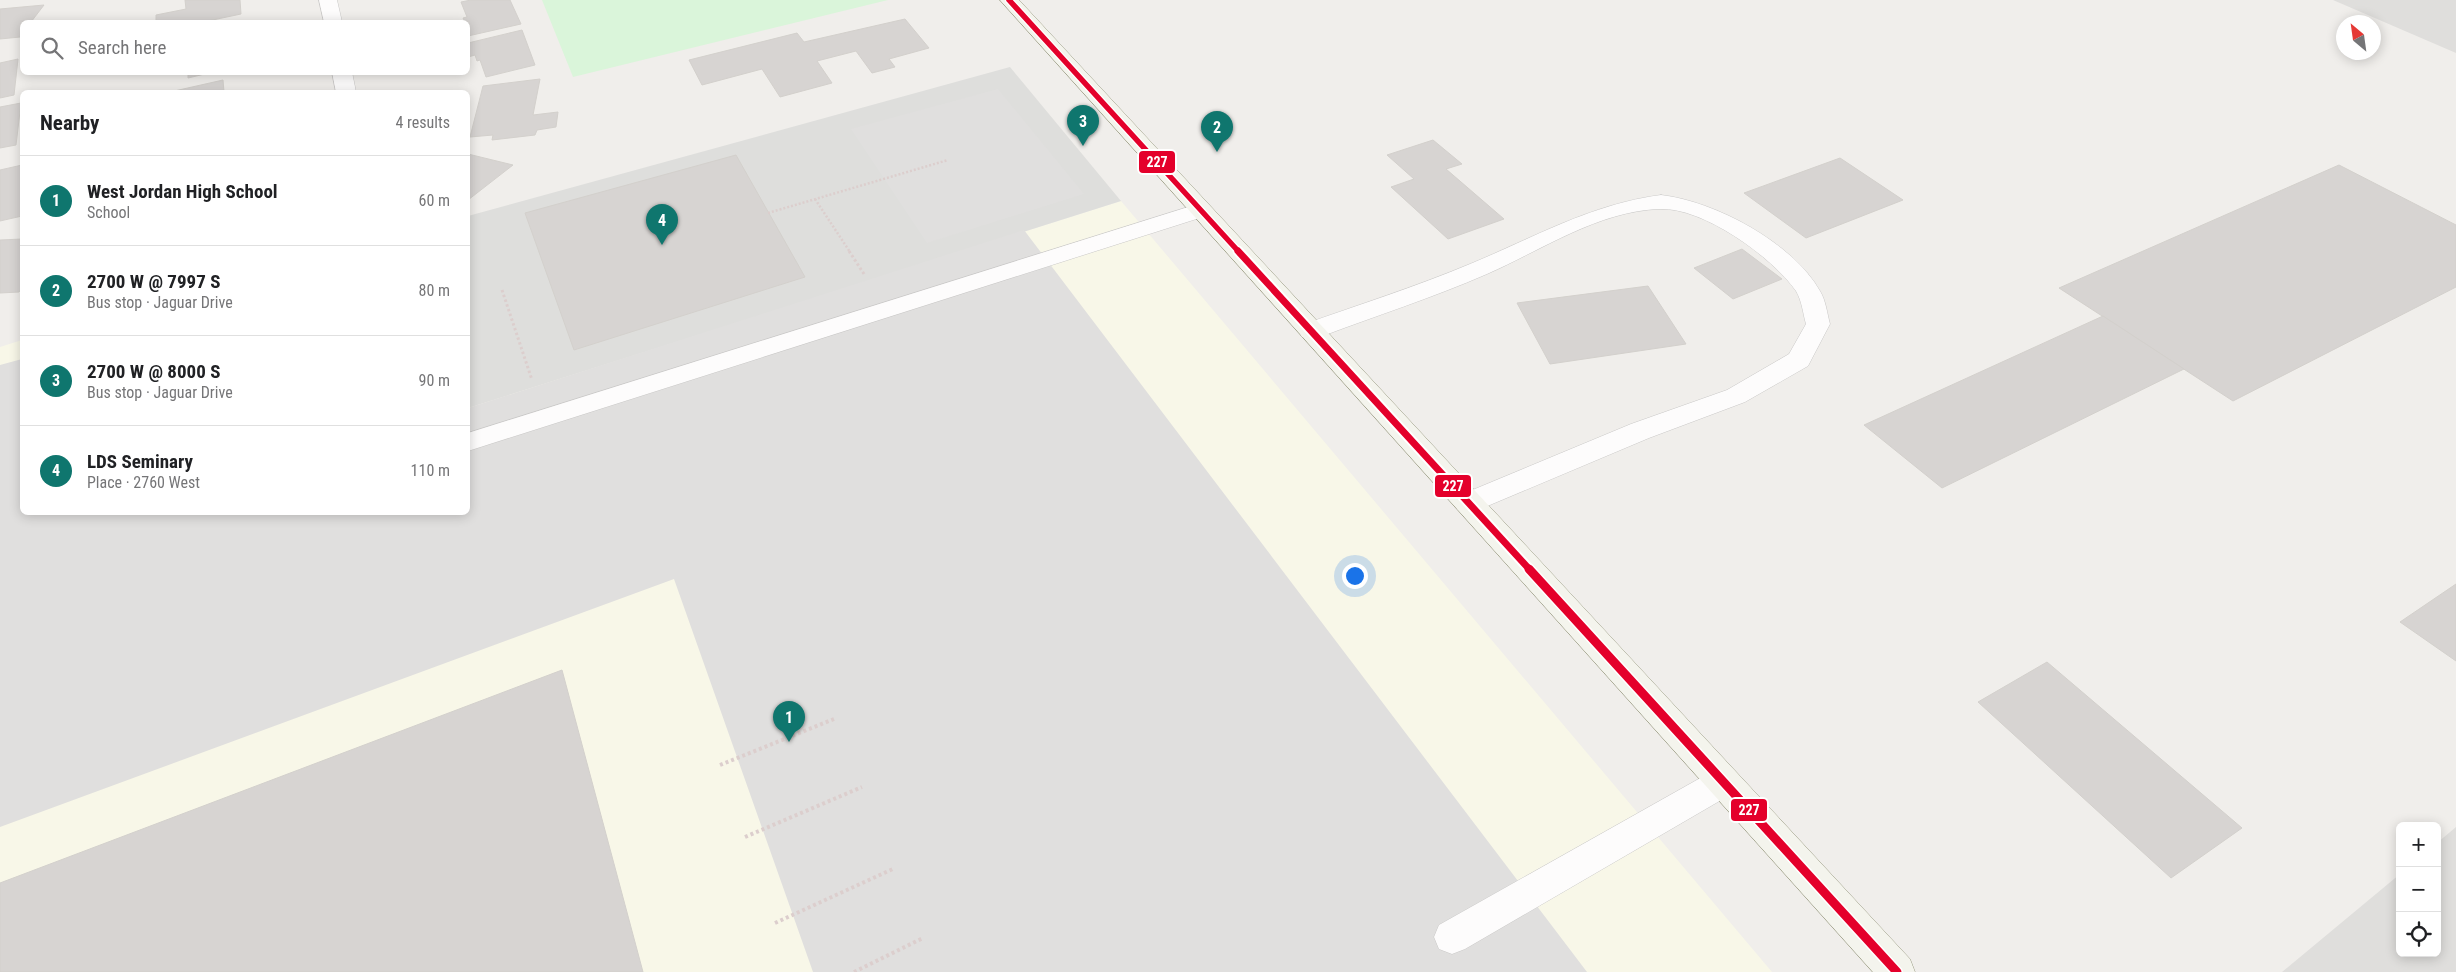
<!DOCTYPE html>
<html lang="en">
<head>
<meta charset="utf-8">
<style>
  body { margin:0; font-family:"Roboto Condensed",sans-serif; background:#f2f2f2; color:#202124 }
  .controls { position:absolute; right:15px; bottom:15px; display:grid; overflow:hidden; border-radius:8px; box-shadow:0 2px 12px #0003 }
  .controls button { width:45px; height:45px; display:grid; place-items:center; padding:0; border:0; border-bottom:1px solid #e0e0e0; background:#fff; color:#202124; font:25px sans-serif }
  .compass { position:absolute; left:2336px; top:15px; width:45px; height:45px; border-radius:50%; background:#fff; box-shadow:0 2px 12px #0003; rotate:331deg }
  .you { position:absolute; left:1354px; top:575px; width:18px; height:18px; margin:-12px; border:4px solid #fff; border-radius:50%; background:#1a73e8; box-shadow:0 0 0 8px #1a73e833 }
  .badge { display:grid; place-items:center; width:32px; height:32px; border-radius:50%; background:#0f766e; color:#fff; font-size:16px; font-weight:700 }
  .pin { position:absolute; translate:-50% -41px; filter:drop-shadow(0 1px 2px #0008) }
  .pin::after { content:''; position:absolute; top:26px; width:18px; height:15px; background:inherit; clip-path:polygon(0 0,100% 0,50% 100%) }
  .list { margin:0; padding:0; list-style:none }
  h2 { display:flex; justify-content:space-between; align-items:center; height:65px; margin:0; padding:0 20px; font-size:21px }
  h2 small { font-size:16px; font-weight:400; color:#757577 }
  .list li { display:grid; grid-template-columns:32px 1fr auto; gap:15px; align-items:center; box-sizing:border-box; height:90px; padding:0 20px; border-top:1px solid #e0e0e0 }
  .list b { display:block; font-size:19px; white-space:nowrap }
  .list p { margin:0; font-size:16px; white-space:nowrap; color:#757577 }
  .list em { font-size:16px; font-style:normal; color:#757577 }
  .icon { flex:none; width:28px; height:28px; fill:none; stroke:currentColor; stroke-width:2; stroke-linecap:round; stroke-linejoin:round }
  .map { position:relative; flex:none; width:2456px; height:972px; overflow:hidden }
  .search { position:absolute; background:#fff; box-shadow:0 2px 12px #0003; left:20px; top:20px; width:450px; height:55px; display:flex; align-items:center; gap:12px; box-sizing:border-box; padding:0 18px; border-radius:8px; color:#757577; font-size:19px }
  .panel { position:absolute; background:#fff; box-shadow:0 2px 12px #0003; left:20px; top:90px; width:450px; height:425px; border-radius:8px }
  .map>svg:first-child { display:block }
  .residential { fill:#dfdedc }
  .education { fill:#f8f7e8 }
  .religious { fill:#dededc }
  .park { fill:#daf5da }
  .parking { fill:#e0dfde }
  .building { fill:#d7d4d2; stroke:#d3d0cc }
  .lines { fill:none; stroke-linecap:round; stroke-linejoin:round }
  .lane-casing { stroke:#c9c8c7; stroke-width:1 }
  .street-casing { stroke:#c9c8c7; stroke-width:1 }
  .secondary-casing { stroke:#999a82; stroke-width:1 }
  .path-far2 { stroke:#dccecd; stroke-width:2.5; stroke-dasharray:2 2; stroke-linecap:butt }
  .path-far1 { stroke:#dccecd; stroke-width:3; stroke-dasharray:2.5 2.5; stroke-linecap:butt }
  .path { stroke:#dccecd; stroke-width:4; stroke-dasharray:3 3; stroke-linecap:butt }
  .lane { fill:#fdfcfc; fill-rule:evenodd }
  .street { fill:#fdfcfc; fill-rule:evenodd }
  .secondary { fill:#f4f4ed; fill-rule:evenodd }
  .bus-1-far2-casing { stroke:#fff; stroke-width:8 }
  .bus-1-far1-casing { stroke:#fff; stroke-width:11 }
  .bus-1-casing { stroke:#fff; stroke-width:12 }
  .bus-1-far2 { stroke:#e4002b; stroke-width:5.5 }
  .bus-1-far1 { stroke:#e4002b; stroke-width:7 }
  .bus-1 { stroke:#e4002b; stroke-width:9 }
  .line-badge { stroke:#fff; stroke-width:2 }
  .badge-label { font-size:14px; text-anchor:middle; font-weight:bold; fill:#fff }
</style>
</head>
<body>
<div class="map">
<svg width="2456" height="972" viewBox="0 0 2456 972">
  <rect width="100%" height="100%" fill="#f0eeeb"/>
  <g class="residential">
    <polygon points="2333,0 2456,0 2456,53"/>
    <polygon points="2456,827 2456,972 2282,972 2400,874 2400,953 2437,953 2437,843"/>
  </g>
  <polygon class="education" points="1121,201 1772,972 0,972 0,347 22,340 22,512 468,512 468,408"/>
  <polygon class="religious" points="1010,67 1121,201 468,408 468,216"/>
  <polygon class="park" points="542,0 888,0 573,77"/>
  <g class="parking">
    <polygon points="998,89 1084,194 927,243 851,129"/>
    <polygon points="1024,230 1587,972 813,972 674,579 0,827 0,365 22,359 22,512 468,512 468,408"/>
  </g>
  <g class="building">
    <polygon points="185,0 240,0 241,14 203,22 154,22 156,22 156,15 186,9"/>
    <polygon points="471,0 510,0 521,24 468,36 468,22 462,22 465,22 463,18 467,17 461,2"/>
    <polygon points="44,5 31,22 22,22 22,34 20,37 0,39 0,9"/>
    <polygon points="905,19 929,48 889,59 895,67 872,73 856,51 817,61 832,83 780,97 762,69 702,85 689,60 797,33 804,42"/>
    <polygon points="522,30 535,65 486,77 480,60 477,61 475,55 468,57 468,43"/>
    <polygon points="18,59 14,95 0,98 0,63"/>
    <polygon points="188,72 213,72 188,78"/>
    <polygon points="540,79 533,115 558,112 556,127 537,130 535,135 492,140 493,135 470,137 483,86"/>
    <polygon points="223,80 224,92 170,92"/>
    <polygon points="21,103 16,145 0,148 0,107"/>
    <polygon points="1433,140 1462,164 1446,169 1504,219 1448,239 1391,187 1414,179 1387,155"/>
    <polygon points="468,154 513,165 468,200"/>
    <polygon points="736,155 805,277 574,350 525,213"/>
    <polygon points="1840,158 1903,200 1806,238 1744,193"/>
    <polygon points="22,165 22,216 0,221 0,170"/>
    <polygon points="2339,165 2456,225 2456,287 2233,401 2059,288"/>
    <polygon points="22,239 22,288 19,292 0,293 0,240"/>
    <polygon points="1742,249 1782,279 1733,299 1694,268"/>
    <polygon points="1648,286 1686,344 1550,364 1517,303"/>
    <polygon points="2103,316 2184,369 1942,488 1864,425"/>
    <polygon points="2456,584 2456,661 2400,622"/>
    <polygon points="2047,662 2242,828 2171,878 1978,702"/>
    <polygon points="562,670 643,972 0,972 0,883"/>
  </g>
  <g class="lines">
    <g class="lane-casing">
      <g id="lane">
        <path d="M 1661,195 C 1715,201 1793,243 1820,291 C 1826,301 1827,313 1830,324 L 1808,366 L 1745,402 L 1649,438 L 1478,510 L 1468,513 L 1458,510 L 1454,503 L 1458,496 L 1631,424 L 1727,390 L 1789,354 L 1806,324 C 1803,314 1802,301 1796,291 C 1772,257 1703,207 1660,209 C 1598,211 1542,250 1487,274 C 1432,298 1375,316 1320,337 L 1311,339 L 1302,337 L 1299,331 L 1302,325 C 1358,305 1415,287 1470,264 C 1533,238 1591,204 1661,195 Z"/>
        <polygon points="1201,203 1209,205 1212,210 1209,215 468,451 468,433"/>
        <polygon points="1723,767 1735,772 1740,782 1735,792 1465,949 1452,954 1439,949 1434,937 1439,925 1711,772"/>
      </g>
    </g>
    <g class="street-casing">
      <g id="street">
        <polygon points="319,0 337,0 342,22 324,22"/>
        <polygon points="332,72 352,72 356,92 336,92"/>
      </g>
    </g>
    <g class="secondary-casing">
      <polygon id="secondary" points="1000,0 1019,0 1910,959 1915,972 1873,972"/>
    </g>
    <g class="path-far2">
      <polyline points="815,199 850,252"/>
      <polyline points="768,213 948,160"/>
    </g>
    <g class="path-far1">
      <polyline points="849,251 864,274"/>
      <polyline points="502,290 532,380"/>
    </g>
    <g class="path">
      <polyline points="720,765 834,719"/>
      <polyline points="745,837 862,787"/>
      <polyline points="775,923 895,868"/>
      <polyline points="854,972 923,938"/>
    </g>
    <use href="#lane" class="lane"/>
    <use href="#street" class="street"/>
    <use href="#secondary" class="secondary"/>
    <g class="bus-1-far2-casing">
      <polyline id="bus-1-far2" points="1009,0 1239,252"/>
    </g>
    <g class="bus-1-far1-casing">
      <polyline id="bus-1-far1" points="1238,251 1530,570"/>
    </g>
    <g class="bus-1-casing">
      <polyline id="bus-1" points="1529,569 1897,972"/>
    </g>
    <use href="#bus-1-far2" class="bus-1-far2"/>
    <use href="#bus-1-far1" class="bus-1-far1"/>
    <use href="#bus-1" class="bus-1"/>
  </g>
  <g class="line-badge">
    <rect x="1138" y="150" width="38" height="24" rx="5" fill="#e4002b"/>
    <rect x="1434" y="474" width="38" height="24" rx="5" fill="#e4002b"/>
    <rect x="1730" y="798" width="38" height="24" rx="5" fill="#e4002b"/>
  </g>
  <g class="badge-label">
    <text x="1157" y="167">227</text>
    <text x="1453" y="491">227</text>
    <text x="1749" y="815">227</text>
  </g>
</svg>
<div class="controls">
<button>+</button>
<button>−</button>
<button><svg class="icon" aria-label="locate" viewBox="0 0 24 24"><circle cx="12" cy="12" r="6"/><path d="M12 2v4M12 18v4M2 12h4M18 12h4"/></svg></button>
</div>
<svg class="compass" viewBox="-18 -18 36 36"><path d="M0-13l5 13h-10z" fill="#e53935"/><path d="M0 13l5-13h-10z" fill="#757577"/></svg>
<div class="you"></div>
<div class="pin badge" style="left:789px;top:742px">1</div>
<div class="pin badge" style="left:1217px;top:152px">2</div>
<div class="pin badge" style="left:1083px;top:146px">3</div>
<div class="pin badge" style="left:662px;top:245px">4</div>
<div class="search"><svg class="icon" aria-label="search" viewBox="0 0 24 24"><circle cx="10" cy="10" r="6"/><path d="M15 15l6 6"/></svg>Search here</div>
<section class="panel">
<h2>Nearby<small>4 results</small></h2>
<ul class="list">
<li><span class="badge">1</span><div><b>West Jordan High School</b><p>School</p></div><em>60 m</em></li>
<li><span class="badge">2</span><div><b>2700 W @ 7997 S</b><p>Bus stop · Jaguar Drive</p></div><em>80 m</em></li>
<li><span class="badge">3</span><div><b>2700 W @ 8000 S</b><p>Bus stop · Jaguar Drive</p></div><em>90 m</em></li>
<li><span class="badge">4</span><div><b>LDS Seminary</b><p>Place · 2760 West</p></div><em>110 m</em></li>
</ul>
</section>
</div>
</body>
</html>
